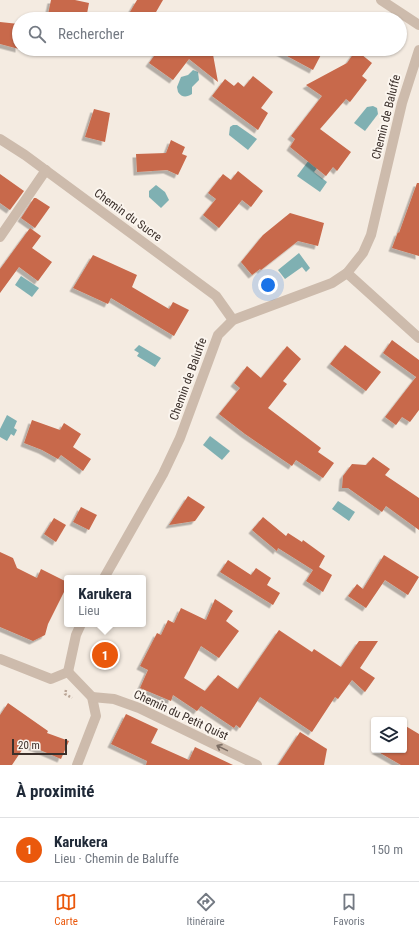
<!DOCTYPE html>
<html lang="fr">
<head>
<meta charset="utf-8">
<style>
  body { margin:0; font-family:"Roboto Condensed",sans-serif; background:#f2f2f3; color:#1f2937 }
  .controls { position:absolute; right:12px; bottom:12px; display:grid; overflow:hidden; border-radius:4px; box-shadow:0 1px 3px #0004 }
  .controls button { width:36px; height:36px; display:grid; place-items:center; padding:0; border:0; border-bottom:1px solid #e0e1e3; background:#fff; color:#1f2937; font:20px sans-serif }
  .scale { position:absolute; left:12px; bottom:10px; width:55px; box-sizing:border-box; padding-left:4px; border:2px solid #3b302b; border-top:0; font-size:11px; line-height:14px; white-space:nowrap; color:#3b302b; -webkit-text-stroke:3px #fbf5ee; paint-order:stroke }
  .you { position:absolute; left:268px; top:285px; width:14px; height:14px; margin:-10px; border:3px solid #fff; border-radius:50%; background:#1a73e8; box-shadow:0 0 0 6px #1a73e833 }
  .badge { display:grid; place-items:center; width:26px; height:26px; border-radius:50%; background:#ea580c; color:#fff; font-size:13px; font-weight:700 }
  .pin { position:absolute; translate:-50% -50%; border:2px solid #fff; box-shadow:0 1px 4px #0006 }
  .popup { position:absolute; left:64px; top:575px; width:82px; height:52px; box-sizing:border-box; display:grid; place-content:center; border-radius:4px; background:#fff; filter:drop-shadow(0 1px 3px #0005); font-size:13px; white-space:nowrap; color:#747a83 }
  .popup b { font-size:15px; color:#1f2937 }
  .popup::after { content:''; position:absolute; left:50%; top:100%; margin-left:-8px; border:8px solid transparent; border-top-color:#fff }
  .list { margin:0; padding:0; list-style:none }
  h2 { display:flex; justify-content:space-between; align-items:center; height:52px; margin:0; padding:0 16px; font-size:17px }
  h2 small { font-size:13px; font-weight:400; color:#747a83 }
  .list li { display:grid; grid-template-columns:26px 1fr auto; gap:12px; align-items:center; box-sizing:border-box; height:64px; padding:0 16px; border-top:1px solid #e0e1e3 }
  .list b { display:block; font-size:15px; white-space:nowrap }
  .list p { margin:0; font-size:13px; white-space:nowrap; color:#747a83 }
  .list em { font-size:13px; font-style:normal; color:#747a83 }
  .icon { flex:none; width:22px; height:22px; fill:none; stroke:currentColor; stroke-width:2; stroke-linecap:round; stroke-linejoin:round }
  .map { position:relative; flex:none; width:419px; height:765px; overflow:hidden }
  .search { position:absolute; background:#fff; box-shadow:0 1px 3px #0004; left:12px; right:12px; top:12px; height:44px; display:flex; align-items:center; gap:10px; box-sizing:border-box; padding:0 14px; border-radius:22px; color:#747a83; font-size:15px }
  .sheet { height:116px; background:#fff }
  nav { display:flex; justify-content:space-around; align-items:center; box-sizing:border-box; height:56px; border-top:1px solid #e0e1e3; background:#fff; font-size:11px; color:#747a83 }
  nav a { display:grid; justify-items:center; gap:2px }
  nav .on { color:#ea580c }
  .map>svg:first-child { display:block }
  .water { fill:#7fb0b2 }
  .building { fill:#c8694b; filter:url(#shadow) }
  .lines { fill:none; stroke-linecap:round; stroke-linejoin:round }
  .path { stroke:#b9a596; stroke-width:2.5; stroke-dasharray:2 2; stroke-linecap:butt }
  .street { stroke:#cdbbac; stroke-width:10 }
  .oneway { stroke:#7d6f65 }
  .labels { text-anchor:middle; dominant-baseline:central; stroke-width:4; stroke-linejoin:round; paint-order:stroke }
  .street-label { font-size:12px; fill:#3b302b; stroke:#fbf5ee }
</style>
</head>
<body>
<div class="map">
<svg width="419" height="765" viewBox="0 0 419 765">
  <defs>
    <filter id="shadow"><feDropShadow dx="-3.5" dy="3.5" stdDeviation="0" flood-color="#0004"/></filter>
  </defs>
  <rect width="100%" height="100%" fill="#f4ebe1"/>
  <g class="water">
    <path d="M 193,70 L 198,72 L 199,80 L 192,87 L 192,94 C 187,97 182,98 178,92 L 177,87 L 181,77 L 188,75 Z"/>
    <polygon points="373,106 377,108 378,114 365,131 354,123 367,107"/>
    <polygon points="233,125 237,125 257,139 248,150 229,135 230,127"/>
    <polygon points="309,160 318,167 314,172 327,182 320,192 297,176"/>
    <polygon points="156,185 165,192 169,200 161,208 149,197 149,191"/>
    <polygon points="299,253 310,268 306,272 302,267 285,279 278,270"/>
    <polygon points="21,276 39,288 32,297 15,285"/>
    <polygon points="139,345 161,358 155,367 137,356 139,353 134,350"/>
    <polygon points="7,415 17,421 14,428 17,430 14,436 11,434 7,441 0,437 0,429"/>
    <polygon points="210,436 230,451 222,460 203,445"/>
    <polygon points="338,501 355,512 349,521 332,509"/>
  </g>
  <g class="building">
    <polygon points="51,0 75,0 89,3 86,19 47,19"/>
    <polygon points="137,0 163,0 152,19 141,19 130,12"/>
    <polygon points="0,22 19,24 19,49 0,44"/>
    <polygon points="159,49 212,49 218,82 189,59 173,80 149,63"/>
    <polygon points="274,49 324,49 313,70"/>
    <polygon points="356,50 372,63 362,76 367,80 350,102 346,99 320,129 351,152 337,171 333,167 326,176 290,147 295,139 291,136 322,96 306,85 347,63"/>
    <polygon points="253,76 273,92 261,108 268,113 258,130 212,96 225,79 234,86 238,82 244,87"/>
    <polygon points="94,109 110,113 105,142 85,137"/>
    <polygon points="171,140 185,147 182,154 187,156 178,175 167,170 137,172 136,154 166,153"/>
    <polygon points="238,171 263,191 251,207 242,200 219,228 203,215 216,199 208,193 223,174 231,180"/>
    <polygon points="0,174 24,191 10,210 0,203"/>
    <polygon points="417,183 419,183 419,256 392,248 398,232 399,233"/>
    <polygon points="34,198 36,198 50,207 35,228 21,218"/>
    <polygon points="290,213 324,223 318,246 298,241 261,270 260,269 252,275 241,262 263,235"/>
    <polygon points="30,228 41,236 32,248 52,262 38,281 19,267 0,293 0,269"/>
    <polygon points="93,255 137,275 132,287 169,309 173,302 189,310 174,336 111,298 108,304 73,288"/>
    <polygon points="392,340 419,360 419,410 410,422 402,417 396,425 385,417 416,377 383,353"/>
    <polygon points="345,345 381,372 366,391 330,364"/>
    <polygon points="287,346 301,359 283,381 287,384 268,408 321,448 318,452 334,463 323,478 296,460 292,466 245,434 219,414 240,388 234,383 247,366 261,378"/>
    <polygon points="32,420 60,430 64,423 81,434 73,447 91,459 83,471 61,455 58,459 42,450 24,443"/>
    <polygon points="373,457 390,469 385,475 419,498 419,530 386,506 382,512 348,488 342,488 343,476 352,464 366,465"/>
    <polygon points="188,496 205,507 195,521 169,525"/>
    <polygon points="81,507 97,515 89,530 73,522"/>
    <polygon points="263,517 286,536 288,533 302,542 303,540 325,556 319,567 332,575 323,592 306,581 313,570 278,548 277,551 252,530"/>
    <polygon points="54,518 66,525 56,542 44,534"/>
    <polygon points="0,552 13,558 17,568 37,578 41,569 67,582 67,586 48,624 45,635 33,641 0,627"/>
    <polygon points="384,555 419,577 408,595 385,580 366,608 348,596 357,584 363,589"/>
    <polygon points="228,560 251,575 256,568 271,578 267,585 280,593 273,605 220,572"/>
    <polygon points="215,599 233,611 226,621 239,631 219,658 201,646 184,678 205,691 218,675 238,689 279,630 312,652 314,649 341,667 359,641 378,641 360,668 375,678 365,692 352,680 338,699 335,697 312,732 260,697 240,728 236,725 234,728 201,706 197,711 173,695 171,701 140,688 148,670 140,666 157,633 161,635 168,620 174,623 181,608 206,620"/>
    <polygon points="104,643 116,651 108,665 95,658"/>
    <polygon points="8,703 48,731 47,733 69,741 61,759 26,744 12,765 0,765 0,715"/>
    <polygon points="126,714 158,729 151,743 189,760 195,747 233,765 146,765 147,761 111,744"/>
    <polygon points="404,725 419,734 419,765 401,765 375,750 404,750"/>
    <polygon points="300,732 327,749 324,765 278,765"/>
  </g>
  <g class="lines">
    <polyline class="path" points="66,690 65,694 72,698"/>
    <g class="street">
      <polyline points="381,0 419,25"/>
      <polyline points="0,139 25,155 216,296 233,320"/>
      <polyline points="0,237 46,170"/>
      <polyline points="347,273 419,338"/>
      <polyline points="104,578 163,474 180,438 218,335 233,320 332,283 347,273 363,253 371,235 402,103 419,50"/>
      <polyline points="0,659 51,679 68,672"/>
      <polyline points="68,672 92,697 96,716 77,765"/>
      <polyline points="68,672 76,635 81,624"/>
      <polyline points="92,697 114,699 139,708 257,765"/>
    </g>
  </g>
  <defs><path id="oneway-shaft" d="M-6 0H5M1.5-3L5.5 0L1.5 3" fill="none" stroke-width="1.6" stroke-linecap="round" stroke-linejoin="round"/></defs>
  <use class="oneway" href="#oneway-shaft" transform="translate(222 748) rotate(-154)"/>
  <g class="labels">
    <g class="street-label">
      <text transform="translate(386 117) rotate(-76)">Chemin de Baluffe</text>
      <text transform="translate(128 215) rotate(36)">Chemin du Sucre</text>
      <text transform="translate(188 379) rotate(-70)">Chemin de Baluffe</text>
      <text transform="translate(181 715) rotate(25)">Chemin du Petit Quist</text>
    </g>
  </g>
</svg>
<div class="controls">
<button><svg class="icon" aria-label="layers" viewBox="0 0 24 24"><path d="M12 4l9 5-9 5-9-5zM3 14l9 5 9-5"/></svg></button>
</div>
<div class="scale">20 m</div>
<div class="you"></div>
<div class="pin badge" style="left:105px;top:655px">1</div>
<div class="popup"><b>Karukera</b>Lieu</div>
<div class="search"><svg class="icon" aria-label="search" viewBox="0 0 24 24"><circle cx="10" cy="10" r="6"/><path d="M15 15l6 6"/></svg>Rechercher</div>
</div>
<section class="sheet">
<h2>À proximité<small></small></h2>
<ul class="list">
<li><span class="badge">1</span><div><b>Karukera</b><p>Lieu · Chemin de Baluffe</p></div><em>150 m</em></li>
</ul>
</section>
<nav>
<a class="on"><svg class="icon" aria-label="map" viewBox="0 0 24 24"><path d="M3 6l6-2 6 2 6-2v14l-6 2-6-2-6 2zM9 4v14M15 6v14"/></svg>Carte</a>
<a><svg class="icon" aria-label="directions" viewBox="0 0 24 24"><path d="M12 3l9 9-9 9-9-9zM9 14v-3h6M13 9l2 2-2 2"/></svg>Itinéraire</a>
<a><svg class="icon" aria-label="saved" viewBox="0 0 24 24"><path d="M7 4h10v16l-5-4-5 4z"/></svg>Favoris</a>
</nav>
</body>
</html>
